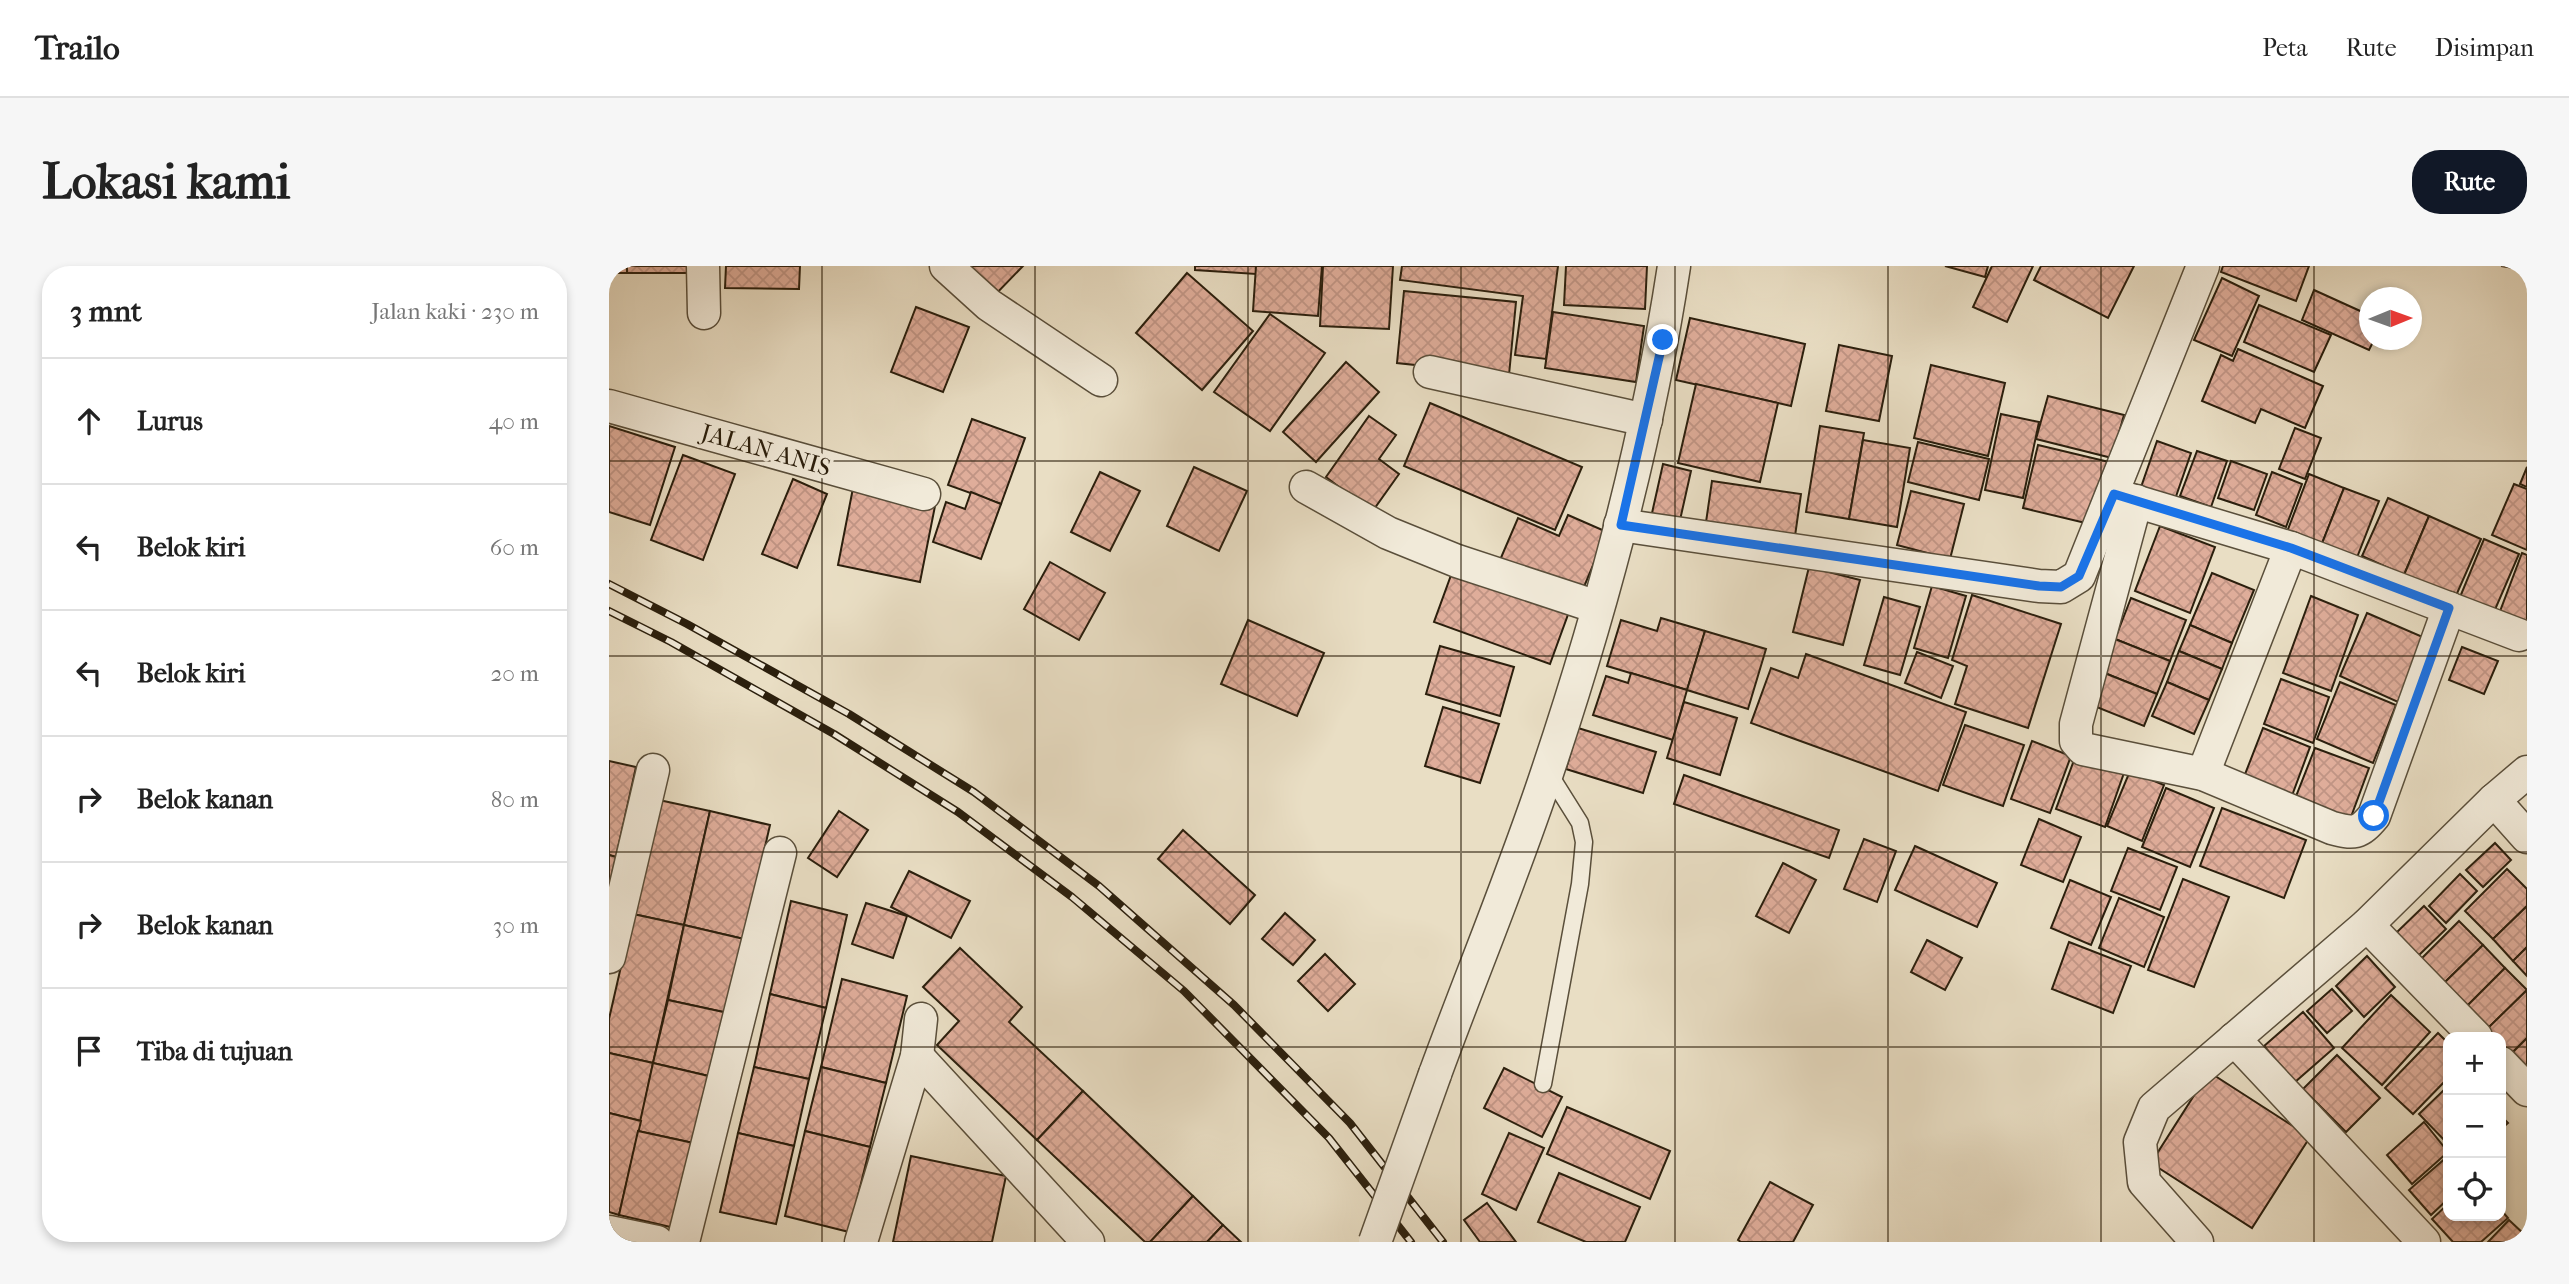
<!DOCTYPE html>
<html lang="id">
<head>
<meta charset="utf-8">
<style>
  body { margin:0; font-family:"IM FELL French Canon",serif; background:#f6f6f6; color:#222 }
  .controls { position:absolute; right:21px; bottom:21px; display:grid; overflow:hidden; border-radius:14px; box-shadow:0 4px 10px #0003 }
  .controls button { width:63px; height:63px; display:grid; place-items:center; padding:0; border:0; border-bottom:2px solid #e0e0e0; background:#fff; color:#222; font:35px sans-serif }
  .compass { position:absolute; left:1750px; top:21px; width:63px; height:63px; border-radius:50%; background:#fff; box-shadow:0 4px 10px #0003; rotate:89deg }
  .stop { position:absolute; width:21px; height:21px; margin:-16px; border:5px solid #1a73e8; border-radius:50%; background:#fff }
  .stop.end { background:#1a73e8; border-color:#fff; box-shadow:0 2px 7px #0008 }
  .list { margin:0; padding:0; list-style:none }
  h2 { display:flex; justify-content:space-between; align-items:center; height:91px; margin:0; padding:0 28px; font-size:30px }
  h2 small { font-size:23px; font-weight:400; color:#767676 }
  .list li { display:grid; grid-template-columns:46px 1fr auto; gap:21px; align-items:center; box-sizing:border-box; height:126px; padding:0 28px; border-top:2px solid #e0e0e0 }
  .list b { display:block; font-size:26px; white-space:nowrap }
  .list em { font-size:23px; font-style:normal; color:#767676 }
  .icon { flex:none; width:38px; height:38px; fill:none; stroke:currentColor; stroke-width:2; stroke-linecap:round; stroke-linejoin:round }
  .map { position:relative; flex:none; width:1918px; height:976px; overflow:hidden; border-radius:28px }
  header { display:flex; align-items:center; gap:42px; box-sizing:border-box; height:98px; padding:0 35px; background:#fff; border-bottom:2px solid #e0e0e0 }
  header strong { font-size:33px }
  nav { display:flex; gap:38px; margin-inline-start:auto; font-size:24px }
  .intro { display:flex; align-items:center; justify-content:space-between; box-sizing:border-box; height:168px; padding:0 42px }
  h1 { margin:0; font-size:49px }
  .button { padding:18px 32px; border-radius:28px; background:#111827; color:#fff; font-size:24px; font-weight:700 }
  main { display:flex; gap:42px; padding:0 42px }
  aside { flex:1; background:#fff; border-radius:28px; box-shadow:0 4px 10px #0003 }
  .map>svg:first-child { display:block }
  .building { fill:url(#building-cross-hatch); stroke:#2b1f0d; stroke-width:2 }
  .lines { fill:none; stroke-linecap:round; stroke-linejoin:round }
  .service-casing { stroke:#5a4f3b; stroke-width:19 }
  .minor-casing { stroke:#5a4f3b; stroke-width:35 }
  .service { stroke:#f1ead9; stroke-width:16 }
  .minor { stroke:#f1ead9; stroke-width:32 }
  .rail-casing { stroke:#2b1f0d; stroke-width:8 }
  .rail { stroke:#f1ead9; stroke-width:5; stroke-dasharray:16; stroke-linecap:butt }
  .minor-bridge-casing { stroke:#5a4f3b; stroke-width:35; stroke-linecap:butt }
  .minor-bridge { stroke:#f1ead9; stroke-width:32 }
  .route { stroke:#1a73e8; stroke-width:9 }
  .grid { fill:none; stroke:#2b1f0d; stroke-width:2; stroke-opacity:0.55 }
  .labels { text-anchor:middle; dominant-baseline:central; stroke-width:7; stroke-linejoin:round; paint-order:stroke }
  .street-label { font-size:24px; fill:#2b1f0d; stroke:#f1ead9 }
</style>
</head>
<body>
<header>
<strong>Trailo</strong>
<nav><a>Peta</a><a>Rute</a><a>Disimpan</a></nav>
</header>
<div class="intro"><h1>Lokasi kami</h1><a class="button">Rute</a></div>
<main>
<aside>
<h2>3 mnt<small>Jalan kaki · 230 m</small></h2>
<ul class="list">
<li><svg class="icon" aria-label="ahead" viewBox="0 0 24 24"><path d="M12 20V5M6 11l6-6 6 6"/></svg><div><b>Lurus</b></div><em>40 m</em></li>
<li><svg class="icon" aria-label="left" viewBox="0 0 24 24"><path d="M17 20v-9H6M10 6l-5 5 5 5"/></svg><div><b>Belok kiri</b></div><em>60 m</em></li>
<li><svg class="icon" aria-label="left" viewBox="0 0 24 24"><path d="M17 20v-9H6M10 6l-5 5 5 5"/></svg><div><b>Belok kiri</b></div><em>20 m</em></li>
<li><svg class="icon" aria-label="right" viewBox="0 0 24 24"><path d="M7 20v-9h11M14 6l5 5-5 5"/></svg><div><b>Belok kanan</b></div><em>80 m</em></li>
<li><svg class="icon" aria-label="right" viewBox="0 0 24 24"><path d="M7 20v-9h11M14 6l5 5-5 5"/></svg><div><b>Belok kanan</b></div><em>30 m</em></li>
<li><svg class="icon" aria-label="arrive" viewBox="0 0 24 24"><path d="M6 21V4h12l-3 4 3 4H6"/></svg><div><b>Tiba di tujuan</b></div></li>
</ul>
</aside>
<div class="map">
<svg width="1918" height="976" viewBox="0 0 1918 976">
  <defs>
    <pattern id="building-cross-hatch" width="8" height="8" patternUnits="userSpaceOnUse" patternTransform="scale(1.75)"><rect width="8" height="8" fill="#dfad9a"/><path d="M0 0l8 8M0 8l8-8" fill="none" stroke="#c09484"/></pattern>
  </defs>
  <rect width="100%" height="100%" fill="#e9dec4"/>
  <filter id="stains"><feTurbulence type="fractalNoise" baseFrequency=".00286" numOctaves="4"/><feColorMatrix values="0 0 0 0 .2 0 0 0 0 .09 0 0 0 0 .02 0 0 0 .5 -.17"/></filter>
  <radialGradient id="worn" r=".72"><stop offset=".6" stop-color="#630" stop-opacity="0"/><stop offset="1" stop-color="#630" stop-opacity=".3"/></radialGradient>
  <g class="building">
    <rect x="0" y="0" width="18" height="7"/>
    <rect x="18" y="0" width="67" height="7"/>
    <polygon points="117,0 191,0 190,23 116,22"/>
    <polygon points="350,0 414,0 382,33"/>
    <polygon points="586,0 647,0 647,8 586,4"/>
    <polygon points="647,0 713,0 709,50 644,45"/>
    <polygon points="714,0 784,0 780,63 711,60"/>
    <polygon points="793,0 949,0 937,93 906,89 914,30 791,14"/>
    <polygon points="957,0 1038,0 1036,43 955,39"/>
    <polygon points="1336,0 1379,0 1376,11"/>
    <polygon points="1383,0 1424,0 1398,56 1364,41"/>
    <polygon points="1432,0 1525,0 1499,52 1425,14"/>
    <polygon points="1614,0 1700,0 1687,35 1612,6"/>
    <polygon points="1892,0 1918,0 1918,4"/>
    <polygon points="578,7 644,65 593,124 527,67"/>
    <polygon points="1613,12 1650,30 1623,90 1585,74"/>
    <polygon points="1705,24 1760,49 1760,74 1765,74 1760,84 1693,54"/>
    <polygon points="795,25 907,36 900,109 788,97"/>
    <polygon points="1650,39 1722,69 1705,106 1635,76"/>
    <polygon points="307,41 360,61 334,126 282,106"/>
    <polygon points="944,46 1035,60 1027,116 936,102"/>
    <polygon points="661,48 716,87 661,165 605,126"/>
    <polygon points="1081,52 1196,78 1182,140 1067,114"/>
    <polygon points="1230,79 1283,90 1270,155 1217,145"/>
    <polygon points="1629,83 1714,120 1696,162 1652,143 1646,157 1593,135 1612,89 1624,95"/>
    <polygon points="737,96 770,126 707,196 674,166"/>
    <polygon points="1322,99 1396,117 1379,190 1305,172"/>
    <polygon points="1087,118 1169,137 1151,216 1069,197"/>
    <polygon points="1439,130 1515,149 1503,192 1427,173"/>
    <polygon points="821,137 973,201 946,264 795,200"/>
    <polygon points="1392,148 1430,156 1414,232 1376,224"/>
    <polygon points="760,150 787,169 770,193 790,208 763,246 717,211"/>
    <polygon points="363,153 416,172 392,238 339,219"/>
    <polygon points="0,160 66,181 41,259 0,246"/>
    <polygon points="1211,160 1255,167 1240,253 1197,246"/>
    <polygon points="1686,162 1712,172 1696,213 1670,203"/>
    <polygon points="1254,174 1301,182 1288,261 1240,253"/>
    <polygon points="1548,175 1582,187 1564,239 1530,227"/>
    <polygon points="1309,176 1380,193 1370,234 1299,216"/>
    <polygon points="1429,179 1500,196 1485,259 1414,242"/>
    <polygon points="1588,185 1618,195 1602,241 1571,230"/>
    <polygon points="74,189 126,208 94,294 42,274"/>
    <polygon points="1622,195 1658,208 1645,244 1609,232"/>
    <polygon points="1054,198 1082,205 1069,263 1041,256"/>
    <polygon points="585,201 638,225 610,285 558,260"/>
    <polygon points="1918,201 1918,221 1911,218"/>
    <polygon points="491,206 531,225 501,285 462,266"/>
    <polygon points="1663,206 1693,218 1677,261 1647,249"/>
    <polygon points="1700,208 1735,222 1712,280 1678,266"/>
    <polygon points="184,213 218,228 188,302 153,288"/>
    <polygon points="1103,215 1192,228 1185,277 1096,263"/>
    <polygon points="1905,218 1918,223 1918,284 1883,269"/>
    <polygon points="244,222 326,240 311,316 229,299"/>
    <polygon points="1735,222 1770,235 1747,294 1712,280"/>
    <polygon points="1302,225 1355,238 1341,293 1288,279"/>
    <polygon points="362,226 392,238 372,293 324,276 337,236 356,243"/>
    <polygon points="1779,232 1820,250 1795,309 1753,290"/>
    <polygon points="959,249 998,266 972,328 891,294 909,252 950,270"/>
    <polygon points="1820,250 1872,273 1846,332 1795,309"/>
    <polygon points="1551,260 1606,281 1581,347 1526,325"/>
    <polygon points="1875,273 1910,288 1885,346 1851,331"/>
    <polygon points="1913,287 1918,289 1918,359 1890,348"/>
    <polygon points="441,296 496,327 470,374 415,343"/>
    <polygon points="845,301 961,343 941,398 825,356"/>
    <polygon points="1200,301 1251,314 1234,379 1184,366"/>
    <polygon points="1603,307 1645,324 1623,377 1581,359"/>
    <polygon points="1323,320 1357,330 1339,392 1305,382"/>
    <polygon points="1363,329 1452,358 1419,462 1346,438 1358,400 1343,394"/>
    <polygon points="1702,330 1749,349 1722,425 1674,407"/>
    <polygon points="1275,331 1311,341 1291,409 1255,399"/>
    <polygon points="1522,332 1577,354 1561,395 1506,373"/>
    <polygon points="1758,347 1816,372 1789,436 1731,410"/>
    <polygon points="1052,352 1096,365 1078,424 998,400 1012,354 1048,365"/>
    <polygon points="639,354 715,387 688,450 612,418"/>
    <polygon points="1581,359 1623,377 1613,403 1570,385"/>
    <polygon points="1096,365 1157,383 1139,443 1078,424"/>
    <polygon points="1506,373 1561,395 1548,428 1493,406"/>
    <polygon points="831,380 905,401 891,450 817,428"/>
    <polygon points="1853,381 1889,395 1875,428 1840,414"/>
    <polygon points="1570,385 1613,403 1600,434 1558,416"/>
    <polygon points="1308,386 1344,400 1332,432 1296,417"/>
    <polygon points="1197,388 1357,446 1329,525 1142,457 1162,402 1189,412"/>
    <polygon points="1493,406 1548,428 1535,460 1480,438"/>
    <polygon points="1022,407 1078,424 1064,474 984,449 997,410 1019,417"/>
    <polygon points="1672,413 1720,431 1704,477 1655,458"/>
    <polygon points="1558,416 1600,434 1585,468 1543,450"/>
    <polygon points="1731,416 1787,439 1764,497 1708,473"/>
    <polygon points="1075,436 1128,452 1111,509 1058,492"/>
    <polygon points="834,441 890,458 871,517 816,500"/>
    <polygon points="1356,459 1415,479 1394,540 1334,519"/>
    <polygon points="969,462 1047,486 1034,527 957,503"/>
    <polygon points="1654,462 1701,481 1681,535 1633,516"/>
    <polygon points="1423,475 1462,490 1441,547 1402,533"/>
    <polygon points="1706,482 1760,502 1739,559 1684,538"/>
    <polygon points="1468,486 1516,504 1496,561 1447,543"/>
    <polygon points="0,495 27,501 7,591 0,589"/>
    <polygon points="1521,505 1555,519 1533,575 1498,560"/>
    <polygon points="1075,509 1230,564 1220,592 1065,538"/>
    <polygon points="1557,522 1605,542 1581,601 1533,581"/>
    <polygon points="50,534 101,545 75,659 24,648"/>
    <polygon points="1613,542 1697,574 1675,632 1591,600"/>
    <polygon points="101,545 161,559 135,673 75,659"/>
    <polygon points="230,545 259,564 228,611 199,592"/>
    <polygon points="1430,553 1472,571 1454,616 1412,599"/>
    <polygon points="574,564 646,629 621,658 549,593"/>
    <polygon points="1255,573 1287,585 1268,636 1235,623"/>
    <polygon points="1886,577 1902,594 1874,621 1857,604"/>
    <polygon points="1306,580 1388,617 1368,661 1286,624"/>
    <polygon points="1519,582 1568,601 1551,644 1502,625"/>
    <polygon points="0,589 7,591 0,622"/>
    <polygon points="1174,597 1207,614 1180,667 1147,650"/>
    <polygon points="1898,603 1918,623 1918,640 1884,673 1856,645"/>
    <polygon points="300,605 361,635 342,672 282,641"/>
    <polygon points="1851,608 1868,625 1837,657 1820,640"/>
    <polygon points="1574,613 1620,631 1585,721 1539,704"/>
    <polygon points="1461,614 1502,631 1482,679 1442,662"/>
    <polygon points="1510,632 1555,651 1535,701 1490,682"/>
    <polygon points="182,635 238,649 217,742 161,728"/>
    <polygon points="257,637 298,650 284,692 243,678"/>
    <polygon points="1815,640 1837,663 1809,690 1787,667"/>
    <polygon points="1918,640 1918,681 1904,695 1884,673"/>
    <polygon points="676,647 706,674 684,699 653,673"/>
    <polygon points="24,648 75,659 44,797 0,787 0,753"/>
    <polygon points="1850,655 1874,679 1832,720 1809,696"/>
    <polygon points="75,659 135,673 119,747 59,734"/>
    <polygon points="1318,674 1353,692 1336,724 1302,706"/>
    <polygon points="1460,676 1522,700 1504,747 1443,723"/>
    <polygon points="1874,679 1896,702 1855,743 1832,720"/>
    <polygon points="1918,681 1918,710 1904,695"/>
    <polygon points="351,682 413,741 400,756 474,825 428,874 328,779 350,755 314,721"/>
    <polygon points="716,688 746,718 719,745 689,715"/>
    <polygon points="1758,690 1786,721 1755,751 1727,720"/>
    <polygon points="1896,702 1918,724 1876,765 1855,743"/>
    <polygon points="233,713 298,730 277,817 212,801"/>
    <polygon points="1723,723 1743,745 1718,767 1698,745"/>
    <polygon points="1918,724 1918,772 1900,790 1892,781 1892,771 1882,771 1876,765"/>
    <polygon points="161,728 217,742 200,813 145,801"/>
    <polygon points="1782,729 1821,766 1773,819 1733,782"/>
    <polygon points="59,734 119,747 104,811 44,797"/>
    <polygon points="1694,746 1725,782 1686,816 1655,780"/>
    <polygon points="1829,767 1839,777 1839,812 1804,848 1776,822"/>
    <polygon points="1918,772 1918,808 1900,790"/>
    <polygon points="0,787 44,797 32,855 0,847"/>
    <polygon points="1728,789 1771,832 1737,866 1694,823"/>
    <polygon points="44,797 104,811 89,878 29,865"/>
    <polygon points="145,801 200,813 185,880 129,867"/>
    <polygon points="212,801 277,817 261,881 196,865"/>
    <polygon points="895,802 953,831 933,871 875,842"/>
    <polygon points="1600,806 1701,871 1643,962 1542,897"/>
    <polygon points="1839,820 1839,878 1810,848"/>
    <polygon points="474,825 584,930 541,976 536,976 428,874"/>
    <polygon points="958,841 1061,885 1041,933 938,888"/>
    <polygon points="0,847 32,855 10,949 0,946"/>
    <polygon points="1892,850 1899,857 1892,863"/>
    <polygon points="1815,856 1839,886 1803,918 1778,889"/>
    <polygon points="29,865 89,878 70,963 10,949"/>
    <polygon points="196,865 261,881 240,966 176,950"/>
    <polygon points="129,867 185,880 167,958 111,946"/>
    <polygon points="900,867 935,882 907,944 873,928"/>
    <polygon points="302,890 397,910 383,976 284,976"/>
    <polygon points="1839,890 1839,933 1822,949 1800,924"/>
    <polygon points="950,907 1031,941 1016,976 977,976 929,956"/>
    <polygon points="1161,916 1204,939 1184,976 1132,976 1129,974"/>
    <polygon points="584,930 614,959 598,976 541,976"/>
    <polygon points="878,937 907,976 871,976 855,954"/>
    <polygon points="1839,938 1839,950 1892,950 1892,944 1899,952 1872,976 1844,976 1823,953"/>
    <polygon points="1900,954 1918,971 1918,976 1879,976"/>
    <polygon points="614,959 632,976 598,976"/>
  </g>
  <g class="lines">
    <g class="service-casing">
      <polyline id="service" points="934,818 971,618 975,576 971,557 939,506"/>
    </g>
    <g class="minor-casing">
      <g id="minor">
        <polyline points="94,0 95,47"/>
        <polyline points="337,0 380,39 492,114"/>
        <polyline points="821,106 1037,154"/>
        <polyline points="0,140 315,228"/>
        <polyline points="697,221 779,267 848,295 988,341"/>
        <polyline points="1509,230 1682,282 1910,369"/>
        <path d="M 1527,235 L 1467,458 L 1467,475 L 1474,483 L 1594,508 L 1723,562 C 1745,568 1750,568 1765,550 L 1840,342"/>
        <polyline points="1011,259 1430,320 1452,321 1470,310 1594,0"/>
        <polyline points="1594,508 1682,282"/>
        <polyline points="1885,534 1918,571"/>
        <polyline points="1758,659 1867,771"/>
        <polyline points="0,691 44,504"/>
        <polyline points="1625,773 1815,976"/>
        <polyline points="308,790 479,976"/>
        <polyline points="1892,797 1918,824"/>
        <path d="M 826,808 C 863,707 905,607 939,504 C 994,340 1039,171 1065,0"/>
        <polyline points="0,966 48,976"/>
        <polyline points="74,976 171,587"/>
        <polyline points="252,976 308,790 312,753"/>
        <polyline points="1588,976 1535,916 1531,876 1545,842 1758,659 1885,534 1918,506"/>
      </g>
    </g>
    <use href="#service" class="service"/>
    <use href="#minor" class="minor"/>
    <g class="rail-casing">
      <g id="rail">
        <polyline points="0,318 78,358 240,448 365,526 490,620 625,739 741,857 834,976"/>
        <polyline points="0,345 62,376 225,468 349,546 463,631 575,725 720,872 802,976"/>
      </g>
    </g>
    <use href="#rail" class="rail"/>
    <g class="minor-bridge-casing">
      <polyline id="minor-bridge" points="766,976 826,808"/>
    </g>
    <use href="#minor-bridge" class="minor-bridge"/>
  </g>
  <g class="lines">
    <polyline class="route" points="1054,74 1012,259 1430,320 1452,321 1470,310 1505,228 1682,282 1840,342 1765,550"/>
  </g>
  <path class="grid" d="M 213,0 L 213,976M 426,0 L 426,976M 639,0 L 639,976M 852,0 L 852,976M 1066,0 L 1066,976M 1279,0 L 1279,976M 1492,0 L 1492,976M 1705,0 L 1705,976M 0,195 L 1918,195M 0,390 L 1918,390M 0,586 L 1918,586M 0,781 L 1839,781M 1892,781 L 1918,781"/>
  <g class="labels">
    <g class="street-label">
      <text transform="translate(157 184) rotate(16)">JALAN ANIS</text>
    </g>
  </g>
  <rect width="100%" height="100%" filter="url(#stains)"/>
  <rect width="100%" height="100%" fill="url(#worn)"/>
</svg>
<div class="controls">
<button>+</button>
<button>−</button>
<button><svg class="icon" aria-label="locate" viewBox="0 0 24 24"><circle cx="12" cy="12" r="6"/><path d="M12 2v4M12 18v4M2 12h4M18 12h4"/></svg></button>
</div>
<svg class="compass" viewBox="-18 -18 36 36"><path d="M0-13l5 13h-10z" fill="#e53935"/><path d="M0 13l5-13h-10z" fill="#767676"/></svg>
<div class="stop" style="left:1765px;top:550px"></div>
<div class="stop end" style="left:1054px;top:74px"></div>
</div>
</main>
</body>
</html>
